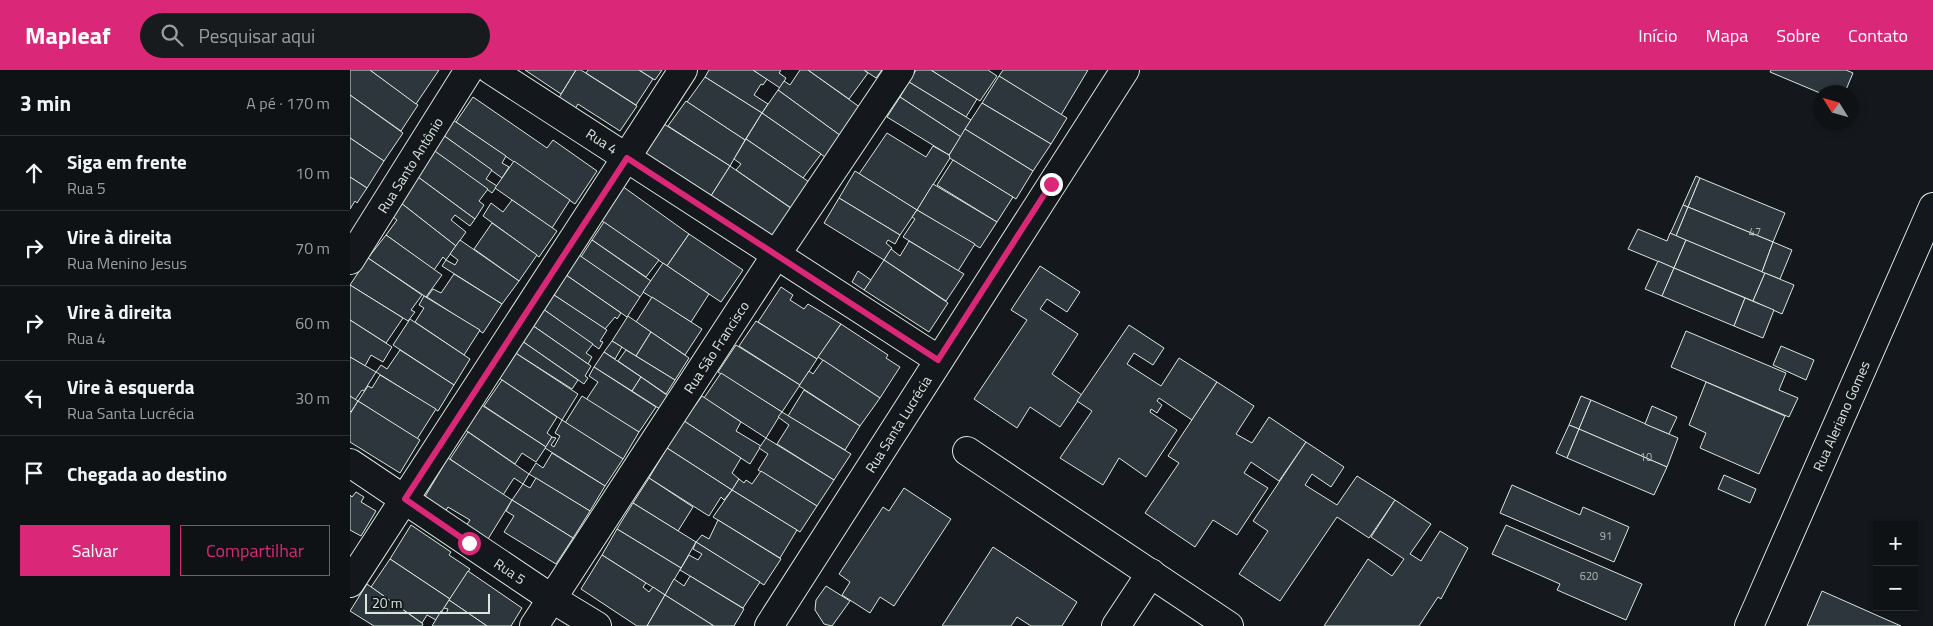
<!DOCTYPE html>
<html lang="pt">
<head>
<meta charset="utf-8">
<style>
  body { margin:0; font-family:"Titillium Web",sans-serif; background:#181b1e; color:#f1f3f6 }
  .controls { position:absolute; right:15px; bottom:15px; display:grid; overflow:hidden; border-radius:0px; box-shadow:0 2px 8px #0003 }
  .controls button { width:45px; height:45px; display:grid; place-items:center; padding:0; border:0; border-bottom:1px solid #2f3234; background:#0f1215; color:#f1f3f6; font:25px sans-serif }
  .compass { position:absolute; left:1463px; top:15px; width:45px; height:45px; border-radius:50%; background:#0f1215; box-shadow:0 2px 8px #0003; rotate:307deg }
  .scale { position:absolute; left:15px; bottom:12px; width:125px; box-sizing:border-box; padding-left:5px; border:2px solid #d8e6dc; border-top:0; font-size:14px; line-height:18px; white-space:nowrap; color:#d8e6dc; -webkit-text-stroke:4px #14181c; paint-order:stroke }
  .stop { position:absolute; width:15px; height:15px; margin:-11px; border:4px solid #db2777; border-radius:50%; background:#fff }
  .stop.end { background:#db2777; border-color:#fff; box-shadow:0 1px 5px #0008 }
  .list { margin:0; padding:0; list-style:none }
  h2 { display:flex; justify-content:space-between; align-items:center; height:65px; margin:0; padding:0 20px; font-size:21px }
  h2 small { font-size:16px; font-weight:400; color:#9b9ea0 }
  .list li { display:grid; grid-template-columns:32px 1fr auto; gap:15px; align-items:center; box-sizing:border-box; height:75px; padding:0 20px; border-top:1px solid #2f3234 }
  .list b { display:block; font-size:19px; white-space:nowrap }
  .list p { margin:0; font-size:16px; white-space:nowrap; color:#9b9ea0 }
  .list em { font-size:16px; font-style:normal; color:#9b9ea0 }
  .actions { display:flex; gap:10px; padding:15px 20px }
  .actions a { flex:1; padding:11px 0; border:1px solid #db2777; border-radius:0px; text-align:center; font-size:18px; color:#db2777 }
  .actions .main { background:#db2777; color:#fff }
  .icon { flex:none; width:28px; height:28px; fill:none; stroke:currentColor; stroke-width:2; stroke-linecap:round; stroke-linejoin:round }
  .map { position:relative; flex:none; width:1583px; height:556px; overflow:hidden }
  header { display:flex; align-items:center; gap:30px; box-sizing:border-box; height:70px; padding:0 25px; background:#db2777; color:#fff }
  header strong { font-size:24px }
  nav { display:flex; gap:28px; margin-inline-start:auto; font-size:18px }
  .search { width:350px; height:45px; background:#181b1e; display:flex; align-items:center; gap:12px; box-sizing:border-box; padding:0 18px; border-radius:28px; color:#9b9ea0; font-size:19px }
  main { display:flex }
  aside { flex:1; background:#0f1215 }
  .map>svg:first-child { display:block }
  .building { fill:#2c363c; stroke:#d8e6dc }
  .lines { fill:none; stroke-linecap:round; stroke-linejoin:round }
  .minor-casing { stroke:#d8e6dc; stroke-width:30 }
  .minor { stroke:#14181c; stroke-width:28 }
  .route { stroke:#db2777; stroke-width:6 }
  .labels { text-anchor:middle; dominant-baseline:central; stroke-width:4; stroke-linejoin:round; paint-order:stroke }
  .number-label { font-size:11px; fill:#adbab4 }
  .street-label { font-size:14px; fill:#d8e6dc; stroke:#14181c }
</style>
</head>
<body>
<header>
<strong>Mapleaf</strong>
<div class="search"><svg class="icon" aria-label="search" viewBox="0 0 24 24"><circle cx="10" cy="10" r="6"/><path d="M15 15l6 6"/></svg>Pesquisar aqui</div>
<nav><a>Início</a><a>Mapa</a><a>Sobre</a><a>Contato</a></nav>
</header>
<main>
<aside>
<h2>3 min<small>A pé · 170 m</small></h2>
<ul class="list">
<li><svg class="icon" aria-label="ahead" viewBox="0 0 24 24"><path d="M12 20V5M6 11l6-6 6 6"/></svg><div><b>Siga em frente</b><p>Rua 5</p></div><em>10 m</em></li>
<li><svg class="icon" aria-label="right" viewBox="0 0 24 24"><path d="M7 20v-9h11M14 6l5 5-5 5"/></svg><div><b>Vire à direita</b><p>Rua Menino Jesus</p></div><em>70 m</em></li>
<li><svg class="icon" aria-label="right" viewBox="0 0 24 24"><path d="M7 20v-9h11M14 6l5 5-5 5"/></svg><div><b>Vire à direita</b><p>Rua 4</p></div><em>60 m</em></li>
<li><svg class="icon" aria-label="left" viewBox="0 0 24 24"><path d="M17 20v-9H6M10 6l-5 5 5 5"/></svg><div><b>Vire à esquerda</b><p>Rua Santa Lucrécia</p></div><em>30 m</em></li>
<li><svg class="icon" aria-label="arrive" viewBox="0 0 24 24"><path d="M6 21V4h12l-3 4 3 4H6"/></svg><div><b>Chegada ao destino</b></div></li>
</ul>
<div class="actions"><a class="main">Salvar</a><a>Compartilhar</a></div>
</aside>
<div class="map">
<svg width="1583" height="556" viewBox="0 0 1583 556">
  <rect width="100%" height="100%" fill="#14181c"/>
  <g class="building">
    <polygon points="0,0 20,0 68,35 51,61 0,25"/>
    <polygon points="20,0 89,0 66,34"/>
    <polygon points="175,0 226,0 211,24"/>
    <polygon points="226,0 231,0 287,36 270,61 228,34 223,42 207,31"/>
    <polygon points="238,0 289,0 303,9 286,35 236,3"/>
    <polygon points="289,0 312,0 305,10"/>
    <polygon points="359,0 403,0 417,9 413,15 411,14 404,25 418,34 412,43 355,7"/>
    <polygon points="403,0 431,0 429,3 436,8 430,18"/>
    <polygon points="450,0 458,0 511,38 491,66 428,20 434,11 440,15"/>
    <polygon points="458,0 514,0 518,3 499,29"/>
    <polygon points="514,0 532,0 526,8"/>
    <polygon points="566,0 581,0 627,29 616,47 559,12"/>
    <polygon points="581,0 638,0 647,6 630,31"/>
    <polygon points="653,0 738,0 711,45 649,6"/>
    <polygon points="1421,0 1496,0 1503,3 1495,22 1470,23 1420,2"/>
    <polygon points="649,6 717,48 701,74 632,33"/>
    <polygon points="355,7 412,43 395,70 337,32"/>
    <polygon points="559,12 621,50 611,67 550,27"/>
    <polygon points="428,20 491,66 475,87 412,43"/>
    <polygon points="0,25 53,63 34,91 0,68"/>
    <polygon points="123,27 197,78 203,70 247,101 225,134 106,52"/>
    <polygon points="550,27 611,67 599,85 537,47"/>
    <polygon points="336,31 395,70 380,96 318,56"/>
    <polygon points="632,33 701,74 683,101 615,59"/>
    <polygon points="412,43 471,84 453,108 396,69"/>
    <polygon points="103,50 156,86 152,93 159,97 152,108 93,65"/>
    <polygon points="314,54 380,96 359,129 292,85"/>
    <polygon points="615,59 683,101 666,129 598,87"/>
    <polygon points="537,63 576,87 583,76 599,85 600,88 567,140 509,104"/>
    <polygon points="93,65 142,100 136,109 147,116 142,123 83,80"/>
    <polygon points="0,68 34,91 17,118 0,107"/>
    <polygon points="396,69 462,114 444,140 386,100 391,94 384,89"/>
    <polygon points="82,79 138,119 129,131 134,135 125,149 64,104"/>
    <polygon points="603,90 663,127 647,152 587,115"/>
    <polygon points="164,91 220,130 202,158 145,118"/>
    <polygon points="380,96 442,139 421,169 359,129"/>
    <polygon points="505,101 567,140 550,165 489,128"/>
    <polygon points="1346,106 1350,108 1338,137 1333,135"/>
    <polygon points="0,107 17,118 7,133 5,131 0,139"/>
    <polygon points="68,107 125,149 120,156 105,145 101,150 116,162 106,176 51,133"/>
    <polygon points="1350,108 1435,143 1423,172 1338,137"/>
    <polygon points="583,114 647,152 630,178 567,140"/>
    <polygon points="272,116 339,164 317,196 249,149"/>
    <polygon points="489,128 550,165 545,174 538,170 536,173 542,178 534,190 474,153"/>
    <polygon points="162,130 207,161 189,187 133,146 141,133 153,142"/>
    <polygon points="51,133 106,176 96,190 93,187 84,200 36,165 47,150 42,146"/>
    <polygon points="1333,135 1338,137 1326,166 1320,163 1321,162"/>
    <polygon points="1338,137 1423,172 1412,202 1326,166"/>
    <polygon points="567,140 625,174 608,201 553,167 565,149 562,147"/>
    <polygon points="254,152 309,190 296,207 242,170"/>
    <polygon points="142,153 187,185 169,211 124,179"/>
    <polygon points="1288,159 1317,171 1320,163 1336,170 1324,198 1278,179"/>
    <polygon points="339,164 393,200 371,232 317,196"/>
    <polygon points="36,165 92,205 76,227 18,188"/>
    <polygon points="110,170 169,211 152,234 92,196 96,190 105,195 108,190 100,184"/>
    <polygon points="242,170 301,211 290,227 231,187"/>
    <polygon points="1336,170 1415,203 1403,231 1324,198"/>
    <polygon points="559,171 614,204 596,231 534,190 541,179 550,186"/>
    <polygon points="1423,172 1442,180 1430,209 1412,202"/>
    <polygon points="229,185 290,227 277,247 216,205"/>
    <polygon points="18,188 72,225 61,240 65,242 58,251 0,215"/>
    <polygon points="534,190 598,233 579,262 514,220"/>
    <polygon points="1308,191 1324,198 1312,226 1295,219"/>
    <polygon points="313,193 359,224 341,252 293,222"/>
    <polygon points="690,196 730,222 717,242 697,229 690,239 728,264 702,304 732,325 710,357 680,337 667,358 624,329 677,250 661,240"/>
    <polygon points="1324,198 1395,228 1384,256 1312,226"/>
    <polygon points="508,201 521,210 514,220 502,212"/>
    <polygon points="1415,203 1444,215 1432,244 1403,231"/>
    <polygon points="104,204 152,234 133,263 77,227 83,219 91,223"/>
    <polygon points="216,205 271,243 267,249 265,247 255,259 204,225"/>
    <polygon points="0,215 53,248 36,273 0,250"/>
    <polygon points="431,217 443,225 440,230 454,239 458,234 491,254 467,289 408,252"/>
    <polygon points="204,225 257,260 250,271 253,272 249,279 193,239"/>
    <polygon points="74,226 130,260 114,285 65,252 74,238 69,235"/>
    <polygon points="302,227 352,259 335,285 286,252"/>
    <polygon points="1395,228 1424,240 1413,268 1384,256"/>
    <polygon points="193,239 243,274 236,283 242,287 238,294 182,255"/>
    <polygon points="278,246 301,262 286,286 262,271"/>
    <polygon points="60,249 120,289 104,315 43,275"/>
    <polygon points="0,250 42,277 33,292 21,285 15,296 0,287"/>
    <polygon points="406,251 467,289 450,315 389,276"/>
    <polygon points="491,254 538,285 536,288 550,297 530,328 468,287"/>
    <polygon points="182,255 241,296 235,306 238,308 234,314 172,271"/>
    <polygon points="779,255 814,278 803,295 784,283 777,294 811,316 829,288 867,312 842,350 809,328 807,331 812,335 807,343 801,339 800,342 827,360 796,407 769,388 753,415 710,388 742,341 727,331"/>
    <polygon points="1336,261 1436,303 1429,320 1448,328 1439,347 1321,297"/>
    <polygon points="301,262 339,288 325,310 286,286"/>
    <polygon points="172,271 228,310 222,319 164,282"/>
    <polygon points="262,271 272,277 265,289 254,282"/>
    <polygon points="386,275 450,315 432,342 368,302"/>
    <polygon points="1431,276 1464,290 1456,310 1423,295"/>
    <polygon points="50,280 104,315 88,341 26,302 31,295 37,299"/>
    <polygon points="276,280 325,310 316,324 268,291"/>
    <polygon points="164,282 228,324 212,350 146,306"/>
    <polygon points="254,282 291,307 282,321 244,297"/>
    <polygon points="0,287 26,302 14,321 12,320 5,330 0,326"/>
    <polygon points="473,290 530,328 510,356 449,316 459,301 463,304"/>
    <polygon points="244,297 306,337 289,362 236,330 248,312 239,306"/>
    <polygon points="371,303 432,342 416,368 354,328"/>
    <polygon points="30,305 86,339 67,369 8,331 18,316 22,318"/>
    <polygon points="291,307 321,328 313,341 282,321"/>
    <polygon points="152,310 207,347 197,363 202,367 196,377 134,336"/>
    <polygon points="867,312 904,336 886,364 902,373 919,347 956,372 929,411 901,392 894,403 918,418 887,465 863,450 845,477 795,443 829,393 818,386"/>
    <polygon points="1356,312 1435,346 1409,404 1350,378 1356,363 1339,355"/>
    <polygon points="454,320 510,356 495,380 438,346"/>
    <polygon points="0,326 8,331 1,342 0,341"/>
    <polygon points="232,326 289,362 273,389 215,353"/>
    <polygon points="352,326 391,352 386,361 411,376 400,394 334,351"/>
    <polygon points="1231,326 1241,330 1229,359 1219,355"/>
    <polygon points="1241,330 1328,368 1317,397 1229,359"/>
    <polygon points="8,331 70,370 50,403 0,372 0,344"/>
    <polygon points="127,332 196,377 186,392 172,383 165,394 111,357"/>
    <polygon points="1302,336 1327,347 1319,364 1295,354"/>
    <polygon points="432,342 501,384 484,410 427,374 439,355 428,347"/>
    <polygon points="212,350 273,389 255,416 195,378 202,367 206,368 201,375 204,377 210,366 205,363"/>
    <polygon points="334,351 391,388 382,403 389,409 382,420 317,378"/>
    <polygon points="1219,355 1229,359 1217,388 1206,383"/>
    <polygon points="1229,359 1317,397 1304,425 1217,388"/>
    <polygon points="118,362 179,404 173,414 164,408 153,425 100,389"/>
    <polygon points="416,368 484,410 467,436 408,400 418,384 409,378"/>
    <polygon points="956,372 994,397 981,417 962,404 955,415 987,435 1007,406 1045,430 1019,468 987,447 930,531 889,504 918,461 903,451"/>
    <polygon points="317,378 382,420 374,430 371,427 359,446 299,408"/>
    <polygon points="202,383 255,416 240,441 179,404 186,393 193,398"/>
    <polygon points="98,388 162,430 138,469 116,456 120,450 98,437 95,442 73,430"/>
    <polygon points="411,401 467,436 450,462 382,420 389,409 394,413 396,410 402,414"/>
    <polygon points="1374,405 1406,419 1400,433 1368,419"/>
    <polygon points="186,408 240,441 223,468 162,430 173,414 180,418"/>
    <polygon points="299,408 343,437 328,461 283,433"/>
    <polygon points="1162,415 1230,445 1233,437 1279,457 1264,492 1150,443"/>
    <polygon points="554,418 601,449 544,536 530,527 520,543 492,525 500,512 489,504 533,437 539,441"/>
    <polygon points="382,420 447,460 430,488 363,447"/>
    <polygon points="6,422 14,427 11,432 26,441 11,466 0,460 0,425 2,427"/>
    <polygon points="162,430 223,468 206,494 154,462 164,446 156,441"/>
    <polygon points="1045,430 1081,454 1060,484 1071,491 1090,461 1118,478 1091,529 1088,527 1069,556 974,556 1018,489 1042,506 1054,489 1021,467"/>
    <polygon points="283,433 346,472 331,498 267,459"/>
    <polygon points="368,450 431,489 414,515 346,472 352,465 359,469"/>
    <polygon points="61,455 101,482 99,485 120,499 100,529 40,489"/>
    <polygon points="1156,455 1292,514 1276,550 1207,520 1210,514 1142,484"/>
    <polygon points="267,459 331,498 315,525 252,485"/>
    <polygon points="346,472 410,512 393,538 330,500 339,485 348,490 352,484 343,479"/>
    <polygon points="643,477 727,532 712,556 681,556 667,547 661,556 592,556"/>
    <polygon points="252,485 296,513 293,517 299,522 303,517 315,525 297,556 287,556 231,519"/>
    <polygon points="40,489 100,529 86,550 77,545 72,553 21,517"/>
    <polygon points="118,501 172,538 161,556 137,556 99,530"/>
    <polygon points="340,506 394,539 384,556 364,556 315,525 324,509 334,516"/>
    <polygon points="17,514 73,554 72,556 24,556 0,541"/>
    <polygon points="476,516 500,531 482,556 474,554 465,540 466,530"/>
    <polygon points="1472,521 1551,556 1457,556"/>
    <polygon points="315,525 364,556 297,556"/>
    <polygon points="99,530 137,556 82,556 91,541 96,544 98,539 94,538"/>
  </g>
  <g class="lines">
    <g class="minor-casing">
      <g id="minor">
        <polyline points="141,0 589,290"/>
        <polyline points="0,190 119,0"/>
        <polyline points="617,381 879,556"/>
        <polyline points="0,393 201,528 247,556"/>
        <polyline points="0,513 333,0"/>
        <polyline points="184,556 426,185 550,0"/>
        <polyline points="419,556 775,0"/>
        <polyline points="766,556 801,503"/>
        <polyline points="1399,556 1583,137"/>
      </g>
    </g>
    <use href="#minor" class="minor"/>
  </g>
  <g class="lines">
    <polyline class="route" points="119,473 55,429 277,88 588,290 701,114"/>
  </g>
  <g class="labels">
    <g class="number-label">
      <text x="1405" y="162">47</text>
      <text x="1296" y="387">10</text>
      <text x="1256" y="466">91</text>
      <text x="1239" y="506">620</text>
    </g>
    <g class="street-label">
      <text transform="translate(252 71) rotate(33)">Rua 4</text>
      <text transform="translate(60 95) rotate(-58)">Rua Santo Antônio</text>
      <text transform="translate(366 277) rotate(-57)">Rua São Francisco</text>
      <text transform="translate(1491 346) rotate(-66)">Rua Aleriano Gomes</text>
      <text transform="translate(548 354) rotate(-58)">Rua Santa Lucrécia</text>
      <text transform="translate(160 501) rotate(34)">Rua 5</text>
    </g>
  </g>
</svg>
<div class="controls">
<button>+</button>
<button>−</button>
</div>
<svg class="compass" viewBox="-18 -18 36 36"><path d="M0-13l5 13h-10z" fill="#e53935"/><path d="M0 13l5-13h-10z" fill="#9b9ea0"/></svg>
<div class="scale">20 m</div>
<div class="stop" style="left:119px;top:473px"></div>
<div class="stop end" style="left:701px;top:114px"></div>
</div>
</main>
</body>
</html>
